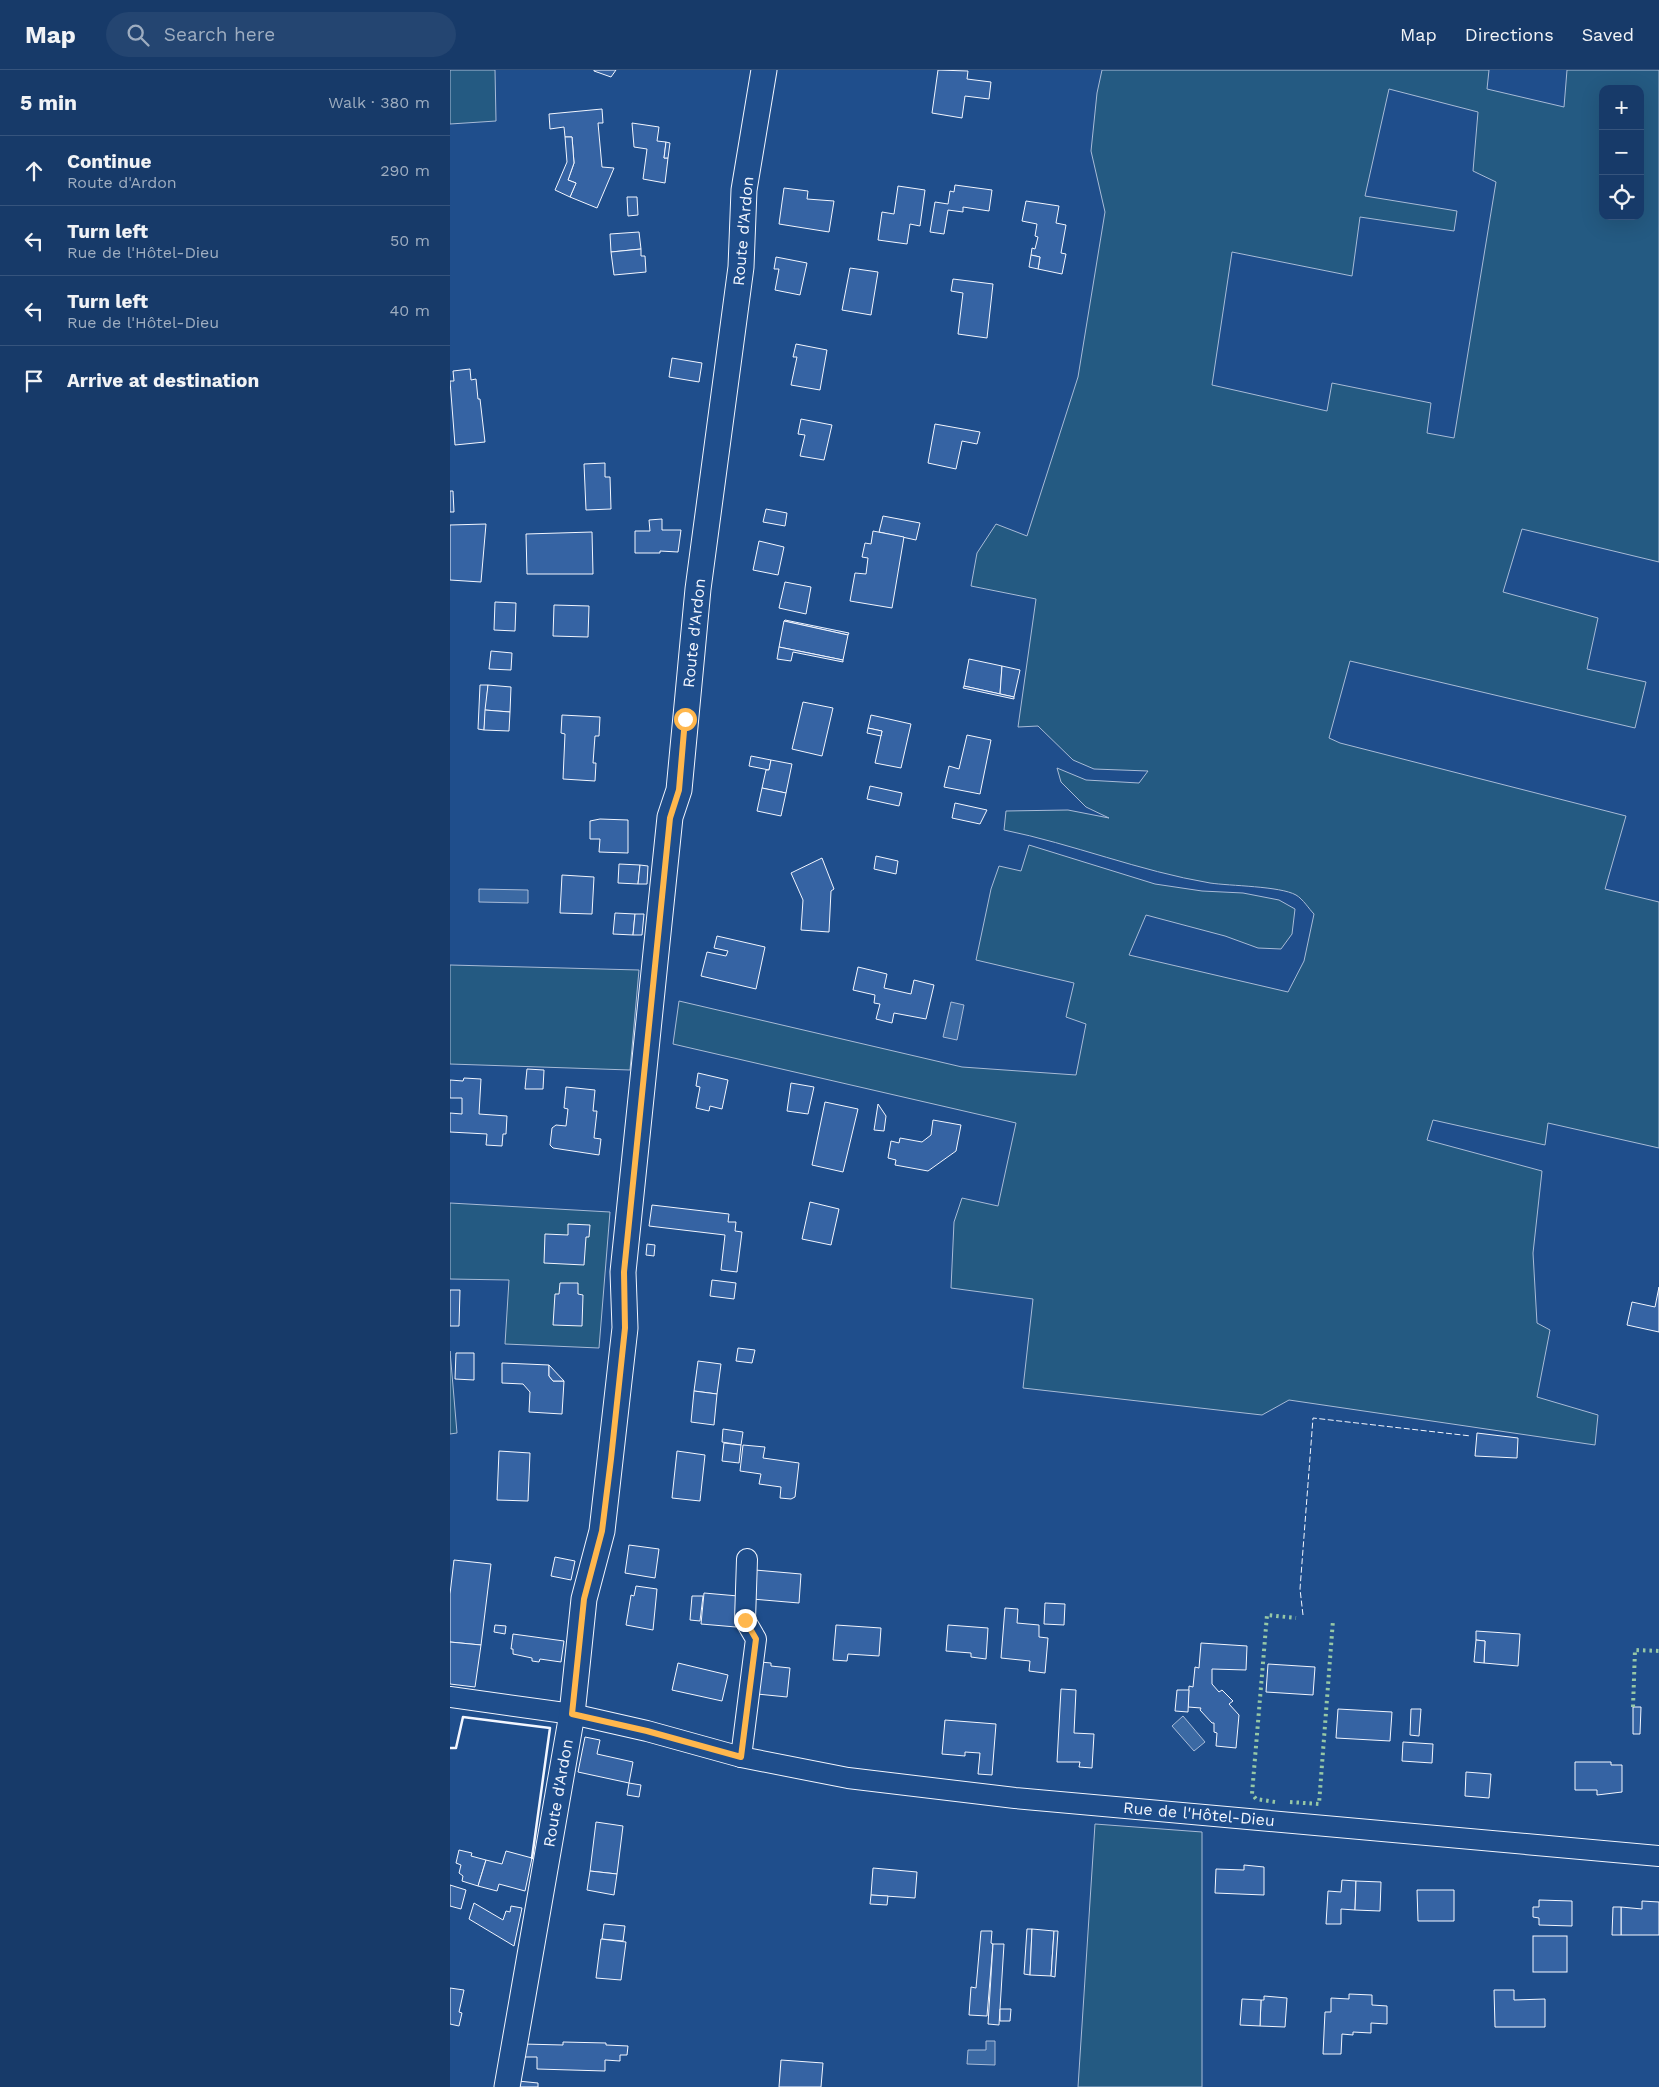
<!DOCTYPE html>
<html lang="en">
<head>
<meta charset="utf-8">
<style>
  body { margin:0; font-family:"Work Sans",sans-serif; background:#244571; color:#f1f3f6 }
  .controls { position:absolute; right:15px; top:15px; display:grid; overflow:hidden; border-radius:10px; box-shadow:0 5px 20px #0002 }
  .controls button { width:45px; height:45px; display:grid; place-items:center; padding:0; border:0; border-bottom:1px solid #36547d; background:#173a69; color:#f1f3f6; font:25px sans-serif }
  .stop { position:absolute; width:15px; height:15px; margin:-11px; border:4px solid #ffb74d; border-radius:50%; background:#fff }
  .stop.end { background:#ffb74d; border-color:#fff; box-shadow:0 1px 5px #0008 }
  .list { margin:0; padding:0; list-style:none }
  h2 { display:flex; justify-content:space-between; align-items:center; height:65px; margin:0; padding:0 20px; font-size:21px }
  h2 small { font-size:16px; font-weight:400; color:#9eadc0 }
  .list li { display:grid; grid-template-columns:32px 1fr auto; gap:15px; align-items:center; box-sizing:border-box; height:70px; padding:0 20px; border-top:1px solid #36547d }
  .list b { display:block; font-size:19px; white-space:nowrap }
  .list p { margin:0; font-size:16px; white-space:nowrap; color:#9eadc0 }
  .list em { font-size:16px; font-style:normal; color:#9eadc0 }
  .icon { flex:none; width:28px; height:28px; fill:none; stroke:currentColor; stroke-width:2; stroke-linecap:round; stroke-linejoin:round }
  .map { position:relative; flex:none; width:1209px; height:2017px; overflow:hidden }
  header { display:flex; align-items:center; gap:30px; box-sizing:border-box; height:70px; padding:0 25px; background:#173a69; border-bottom:1px solid #36547d }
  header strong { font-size:24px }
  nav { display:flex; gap:28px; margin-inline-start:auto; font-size:18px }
  .search { width:350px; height:45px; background:#244571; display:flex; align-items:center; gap:12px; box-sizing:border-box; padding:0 18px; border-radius:28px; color:#9eadc0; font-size:19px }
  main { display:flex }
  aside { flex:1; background:#173a69 }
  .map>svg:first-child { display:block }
  .green { fill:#245a82; stroke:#a8bbd7; fill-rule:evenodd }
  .water { fill:#3b69a3; stroke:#a8bbd7 }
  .building { fill:#3563a3; stroke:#f2f6ff }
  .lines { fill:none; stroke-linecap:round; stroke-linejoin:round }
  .minor-casing { stroke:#f2f6ff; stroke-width:22 }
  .tertiary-casing { stroke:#f2f6ff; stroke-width:27 }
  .minor { stroke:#1f4e8c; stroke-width:20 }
  .tertiary { stroke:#1f4e8c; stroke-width:25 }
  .hedge { stroke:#97c8a6; stroke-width:4; stroke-dasharray:2.5 4; stroke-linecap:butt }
  .fence { stroke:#f2f6ff; stroke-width:1; stroke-dasharray:6 2.5; stroke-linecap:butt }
  .wall { stroke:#f2f6ff; stroke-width:2.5 }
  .route { stroke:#ffb74d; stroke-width:6 }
  .labels { text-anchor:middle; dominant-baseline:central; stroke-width:4; stroke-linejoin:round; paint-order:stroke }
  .street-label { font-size:16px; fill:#f2f6ff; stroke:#1f4e8c }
</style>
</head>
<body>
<header>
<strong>Map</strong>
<div class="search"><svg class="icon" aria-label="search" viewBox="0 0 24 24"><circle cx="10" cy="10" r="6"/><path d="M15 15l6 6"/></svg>Search here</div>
<nav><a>Map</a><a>Directions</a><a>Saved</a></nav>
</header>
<main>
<aside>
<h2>5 min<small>Walk · 380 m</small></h2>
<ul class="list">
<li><svg class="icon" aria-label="ahead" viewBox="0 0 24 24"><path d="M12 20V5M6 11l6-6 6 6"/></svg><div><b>Continue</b><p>Route d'Ardon</p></div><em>290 m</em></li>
<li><svg class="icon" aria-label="left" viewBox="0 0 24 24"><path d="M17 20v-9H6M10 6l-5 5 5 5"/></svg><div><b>Turn left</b><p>Rue de l'Hôtel-Dieu</p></div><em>50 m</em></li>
<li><svg class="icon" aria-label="left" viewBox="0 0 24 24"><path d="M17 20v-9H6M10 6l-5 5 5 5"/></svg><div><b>Turn left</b><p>Rue de l'Hôtel-Dieu</p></div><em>40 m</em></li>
<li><svg class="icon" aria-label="arrive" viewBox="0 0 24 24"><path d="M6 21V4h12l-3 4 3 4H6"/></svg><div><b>Arrive at destination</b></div></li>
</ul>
</aside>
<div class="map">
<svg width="1209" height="2017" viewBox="0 0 1209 2017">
  <rect width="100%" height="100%" fill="#1f4e8c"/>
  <g class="green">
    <polygon points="0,0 45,0 46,51 0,54"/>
    <path d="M 652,0 L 1039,0 L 1037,19 L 1114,37 L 1117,0 L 1209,0 L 1209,492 L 1072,459 L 1053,522 L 1148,548 L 1137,599 L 1196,612 L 1185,658 L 900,591 L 879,668 L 890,673 L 1176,746 L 1155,819 L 1209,832 L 1209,1078 L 1098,1053 L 1095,1075 L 983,1050 L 977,1070 L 1092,1101 L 1083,1183 L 1087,1253 L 1100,1260 L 1087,1327 L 1148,1345 L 1145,1375 L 839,1330 L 812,1345 L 573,1318 L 583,1229 L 501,1218 L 504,1152 L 512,1128 L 548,1136 L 566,1053 L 223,974 L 229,931 L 512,997 L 626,1005 L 636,954 L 616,947 L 624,913 L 526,890 L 541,819 L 549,796 L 571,801 L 579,775 L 705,814 L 752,821 L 793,823 L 829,830 L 845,839 L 842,864 L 831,879 L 808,878 L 775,866 L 696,845 L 679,885 L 838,922 L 854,891 L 864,844 C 859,839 853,829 846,825 C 830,816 780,816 760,813 C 689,801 623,774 554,760 L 556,741 L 618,740 L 659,748 L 636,737 L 611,712 L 607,698 L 636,710 L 689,713 L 698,701 L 644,699 L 623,690 L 588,656 L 568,657 L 586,529 L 521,516 L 527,483 L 546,454 L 577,466 L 628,307 L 655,142 L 641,81 L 647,23 ZM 939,19 L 1028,42 L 1023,101 L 1046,112 L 1004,368 L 977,363 L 981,333 L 882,313 L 877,341 L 762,315 L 782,182 L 902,206 L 910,147 L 1004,161 L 1007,141 L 915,126 ZM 1153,19 L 1190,19 L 1190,146 L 1153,146 Z"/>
    <polygon points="0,895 189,900 180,1000 0,994"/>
    <polygon points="0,1133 160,1142 149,1278 55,1274 59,1210 0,1209"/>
    <polygon points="0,1281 7,1363 0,1364"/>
    <polygon points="645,1754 752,1762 752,2017 628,2017"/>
  </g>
  <g class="water">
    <polygon points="29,819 78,820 78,833 29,832"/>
    <polygon points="501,932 514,935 507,970 493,967"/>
    <polygon points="733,1646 755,1672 744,1681 722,1656"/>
    <polygon points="536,1971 545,1971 545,1995 517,1994 518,1980 536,1980"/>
  </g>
  <g class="building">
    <polygon points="166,0 161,7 144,1 144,0"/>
    <polygon points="488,0 518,1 517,9 541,12 539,29 515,26 512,48 482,43"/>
    <polygon points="152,39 153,53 148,53 152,97 164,98 147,138 120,127 126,113 118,110 124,93 122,67 115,67 114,57 100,59 99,44"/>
    <polygon points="182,53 209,57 207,71 216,72 214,88 218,88 215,113 193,109 197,79 184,77"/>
    <polygon points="115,67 122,67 124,93 118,110 126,113 120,127 105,120 117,92"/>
    <polygon points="216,72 220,73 218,88 214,88"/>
    <polygon points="505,115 542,120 539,141 513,137 513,142 498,140 494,164 480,162 485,132 498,134 500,121 504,122"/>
    <polygon points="448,116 475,120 470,156 460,154 457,174 428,170 432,142 444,144"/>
    <polygon points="334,118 358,121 357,129 384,131 379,162 329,154"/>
    <polygon points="177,127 187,127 188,145 178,146"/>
    <polygon points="576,131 609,136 606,153 616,155 611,183 616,184 612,204 588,199 590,187 581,185 582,178 585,179 588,167 585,166 587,154 572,151"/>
    <polygon points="189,162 191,179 161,182 160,164"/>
    <polygon points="191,179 191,186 195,186 196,202 164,205 161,182"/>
    <polygon points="581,185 590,187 588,199 579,197"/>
    <polygon points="326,187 357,193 350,225 325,220 329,199 324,199"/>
    <polygon points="400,198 428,202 421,245 392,240"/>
    <polygon points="503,209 543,214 537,268 508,264 513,223 501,221"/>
    <polygon points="346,274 377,280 370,320 341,315 347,287 343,287"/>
    <polygon points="222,288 252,293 249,312 219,307"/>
    <polygon points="20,299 21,310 26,309 28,329 30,329 35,372 5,375 0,311 4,311 3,301"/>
    <polygon points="351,349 382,355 374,390 350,386 355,365 348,364"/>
    <polygon points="485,354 530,362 527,374 512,371 506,399 478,393"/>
    <polygon points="155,393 155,407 160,407 161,439 136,440 134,394"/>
    <polygon points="0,421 3,421 4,442 0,442"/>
    <polygon points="316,439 337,443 335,456 313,452"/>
    <polygon points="433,446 470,453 466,470 429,462"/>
    <polygon points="212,449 212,460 231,460 228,482 210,481 210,483 185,483 185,461 200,461 199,450"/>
    <polygon points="36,454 31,512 0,510 0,455"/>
    <polygon points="423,461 454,467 442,538 400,531 405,503 416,504 418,488 412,487 415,473 421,474"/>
    <polygon points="142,462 143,504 77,504 76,464"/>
    <polygon points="309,471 334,477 328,505 303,500"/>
    <polygon points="335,512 361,517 356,544 329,538"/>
    <polygon points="45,532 66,533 65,561 44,560"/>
    <polygon points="104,535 139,536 138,567 103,566"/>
    <polygon points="335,550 399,563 398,565 334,551"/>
    <polygon points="334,551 398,565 393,590 329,577"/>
    <polygon points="329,577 393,590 393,592 343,582 341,591 327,589"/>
    <polygon points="41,581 62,583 61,600 39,599"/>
    <polygon points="519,589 552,596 550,624 514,616"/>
    <polygon points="552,596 570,600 564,627 550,624"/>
    <polygon points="30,615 38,615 34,660 28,659"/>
    <polygon points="38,615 61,617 60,642 35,640"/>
    <polygon points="514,616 564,627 564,629 513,618"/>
    <polygon points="353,632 383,638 372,686 342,679"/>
    <polygon points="35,640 60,642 59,661 34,660"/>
    <polygon points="112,645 150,647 149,666 145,666 143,693 146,693 145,711 113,709 115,664 111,663"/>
    <polygon points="421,645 461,654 451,698 425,693 432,661 418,658"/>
    <polygon points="418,658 432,661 431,666 417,663"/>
    <polygon points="517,665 541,670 530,724 494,717 499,696 509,699"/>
    <polygon points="301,686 321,690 319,700 299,696"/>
    <polygon points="321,690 342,694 336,723 312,718 316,700 319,700"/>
    <polygon points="420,716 452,723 449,736 417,729"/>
    <polygon points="312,718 336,723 331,746 307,741"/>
    <polygon points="505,733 537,740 530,754 502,748"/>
    <polygon points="150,749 178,750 178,783 149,782 150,769 140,769 140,751"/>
    <polygon points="426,786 448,791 446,804 424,799"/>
    <polygon points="372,788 384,819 381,821 379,862 351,860 353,830 341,803"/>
    <polygon points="169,794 190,795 188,814 168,813"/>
    <polygon points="190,795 198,796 197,814 188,814"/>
    <polygon points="112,805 144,807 142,844 110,843"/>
    <polygon points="165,843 185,844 183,865 163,864"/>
    <polygon points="185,844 194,844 192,865 183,865"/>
    <polygon points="267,866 315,877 306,919 251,906 257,882 276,886 278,881 264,878"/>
    <polygon points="408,897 437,904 434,918 461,924 464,910 484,915 476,949 444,943 442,953 426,949 430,934 424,933 425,925 403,920"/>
    <polygon points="77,999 94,1000 93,1019 75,1019"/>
    <polygon points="248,1003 278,1010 272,1039 260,1036 259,1041 246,1038 250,1017 246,1016"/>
    <polygon points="14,1008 31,1009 29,1044 57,1046 56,1064 53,1064 52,1076 36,1075 37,1064 0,1062 0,1043 12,1044 12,1028 0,1028 0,1010 13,1011"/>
    <polygon points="341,1013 364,1017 358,1044 337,1041"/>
    <polygon points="116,1017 145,1020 143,1041 147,1041 144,1068 151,1069 149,1085 103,1078 100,1075 102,1058 106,1055 116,1056 118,1039 114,1038"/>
    <polygon points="375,1032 408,1039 393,1102 362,1095"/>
    <polygon points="428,1034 436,1046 434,1061 424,1060"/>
    <polygon points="483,1050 511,1055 506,1081 478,1101 445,1095 446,1090 438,1088 441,1071 449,1073 450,1068 472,1072 481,1065"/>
    <polygon points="360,1132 389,1139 381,1175 352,1169"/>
    <polygon points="202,1135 279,1144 278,1152 286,1152 285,1161 292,1162 287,1202 271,1200 275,1165 199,1156"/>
    <polygon points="118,1154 140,1155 139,1167 136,1167 134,1195 94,1193 95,1164 118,1165"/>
    <polygon points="197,1174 205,1175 204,1186 196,1185"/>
    <polygon points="262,1210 286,1213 284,1229 260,1226"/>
    <polygon points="110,1213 128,1213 128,1224 133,1225 132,1256 103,1255 105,1224 109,1224"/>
    <polygon points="1209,1217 1209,1262 1177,1255 1182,1232 1205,1237"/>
    <polygon points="0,1220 10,1220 9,1256 0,1256"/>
    <polygon points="288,1278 305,1280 302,1293 286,1291"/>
    <polygon points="6,1283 24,1283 24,1310 5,1309"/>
    <polygon points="248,1291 271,1294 267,1324 244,1321"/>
    <polygon points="52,1293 99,1295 99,1306 103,1311 114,1311 112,1344 79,1342 80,1322 73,1314 52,1313"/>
    <polygon points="99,1295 114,1311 103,1311 99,1306"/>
    <polygon points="244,1321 267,1324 264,1355 241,1352"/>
    <polygon points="273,1359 293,1362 291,1375 272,1372"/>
    <polygon points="1027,1363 1068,1368 1067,1388 1025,1386"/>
    <polygon points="274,1373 291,1375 289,1393 272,1391"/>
    <polygon points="293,1375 315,1377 313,1388 349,1393 345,1427 341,1429 330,1428 331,1417 309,1414 311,1404 290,1401"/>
    <polygon points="49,1381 80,1383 78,1431 47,1430"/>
    <polygon points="227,1381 255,1385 250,1431 222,1428"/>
    <polygon points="179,1475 209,1479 205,1508 175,1503"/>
    <polygon points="105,1487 125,1491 121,1510 101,1506"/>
    <polygon points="4,1490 41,1494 31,1575 0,1572 0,1524"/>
    <polygon points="305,1500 351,1504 349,1533 302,1529"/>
    <polygon points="186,1516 207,1519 203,1560 176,1555 181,1525 184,1526"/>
    <polygon points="254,1523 288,1526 286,1557 251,1554"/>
    <polygon points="242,1526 253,1526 250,1551 240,1550"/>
    <polygon points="595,1533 615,1534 614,1555 594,1554"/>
    <polygon points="555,1538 568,1539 567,1553 589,1555 589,1567 598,1568 595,1603 579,1601 580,1591 551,1588"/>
    <polygon points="45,1555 56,1556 55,1564 44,1562"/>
    <polygon points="386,1555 431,1558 429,1586 398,1584 397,1591 383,1590"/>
    <polygon points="498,1555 538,1558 536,1589 521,1587 521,1583 496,1581"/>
    <polygon points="1026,1561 1070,1564 1068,1596 1034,1593 1035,1571 1026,1570"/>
    <polygon points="63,1564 114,1571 111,1592 90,1589 89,1592 82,1591 82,1588 63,1584 63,1579 61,1579"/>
    <polygon points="1026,1570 1035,1571 1034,1593 1024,1592"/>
    <polygon points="0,1572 31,1575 25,1617 0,1614"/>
    <polygon points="751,1573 797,1576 796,1600 762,1599 762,1614 769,1622 772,1620 783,1631 779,1634 789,1645 786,1678 766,1676 767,1663 764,1662 764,1653 762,1653 750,1640 751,1638 738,1637 739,1616 743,1617 745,1597 749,1598"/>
    <polygon points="310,1592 321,1593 321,1596 340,1598 337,1627 307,1624"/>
    <polygon points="228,1593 278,1605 272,1631 222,1620"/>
    <polygon points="818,1594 865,1597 863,1625 816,1622"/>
    <polygon points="611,1619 626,1620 624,1663 644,1664 642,1698 629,1697 630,1692 607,1692"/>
    <polygon points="727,1620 739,1620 738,1642 725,1641"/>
    <polygon points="1183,1637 1191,1637 1190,1664 1183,1664"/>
    <polygon points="888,1639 942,1642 940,1671 886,1668"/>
    <polygon points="961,1639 971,1639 969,1666 960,1665"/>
    <polygon points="495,1650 546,1654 542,1705 528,1704 530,1683 515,1682 515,1686 492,1684"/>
    <polygon points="135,1667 150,1670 147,1684 183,1692 179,1713 128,1702"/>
    <polygon points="953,1672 983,1674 982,1693 952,1691"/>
    <polygon points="1125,1692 1161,1692 1161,1695 1172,1695 1172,1722 1147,1725 1147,1720 1125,1720"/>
    <polygon points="1016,1702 1041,1704 1039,1728 1015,1726"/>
    <polygon points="179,1713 191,1715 189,1727 177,1725"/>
    <polygon points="146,1752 173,1756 167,1804 140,1801"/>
    <polygon points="9,1780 22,1783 21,1786 36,1790 28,1816 12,1811 13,1806 9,1803 11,1795 6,1793"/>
    <polygon points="56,1781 82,1788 75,1821 49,1814 47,1821 28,1816 36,1790 52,1794"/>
    <polygon points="794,1795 814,1797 814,1825 765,1823 766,1799 794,1800"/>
    <polygon points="423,1798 467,1802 465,1828 421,1825"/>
    <polygon points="140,1801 167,1804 164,1825 137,1820"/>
    <polygon points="892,1810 906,1811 905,1840 891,1839 891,1854 876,1854 878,1821 891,1822"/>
    <polygon points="906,1811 931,1812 930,1841 905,1840"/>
    <polygon points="0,1815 16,1820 11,1839 0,1836"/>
    <polygon points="967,1820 1004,1820 1004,1851 968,1851"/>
    <polygon points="421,1825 438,1826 437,1835 420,1834"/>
    <polygon points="1089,1830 1122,1831 1122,1856 1089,1855 1089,1848 1083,1847 1083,1837 1089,1837"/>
    <polygon points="1192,1831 1209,1832 1209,1865 1171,1865 1171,1837 1192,1839"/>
    <polygon points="24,1833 53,1850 56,1841 60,1842 61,1836 72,1838 64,1876 19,1849"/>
    <polygon points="1163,1837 1171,1837 1171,1865 1162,1865"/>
    <polygon points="154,1854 175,1856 173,1871 152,1869"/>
    <polygon points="577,1859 582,1859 580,1905 574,1904"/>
    <polygon points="582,1859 604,1861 601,1906 580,1905"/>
    <polygon points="531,1861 542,1861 541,1873 543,1874 537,1946 519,1945 521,1917 526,1918"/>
    <polygon points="604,1861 608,1861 605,1907 601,1906"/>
    <rect x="1083" y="1866" width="34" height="36"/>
    <polygon points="151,1869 176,1872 171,1910 146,1908"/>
    <polygon points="543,1874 554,1874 549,1955 538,1954"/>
    <polygon points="0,1918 14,1920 9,1942 12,1943 9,1956 0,1954"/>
    <polygon points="1044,1920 1064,1920 1064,1930 1095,1929 1095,1957 1045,1957"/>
    <polygon points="899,1924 922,1925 922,1935 937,1936 937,1954 921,1953 921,1963 903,1962 903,1965 892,1964 891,1984 873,1984 875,1942 881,1942 881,1928 899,1929"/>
    <polygon points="814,1926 837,1928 835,1957 810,1956 811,1930 814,1930"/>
    <polygon points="792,1929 811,1930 810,1956 790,1955"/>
    <polygon points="550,1939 561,1939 560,1951 550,1951"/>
    <polygon points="113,1972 156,1973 156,1975 178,1976 177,1985 170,1985 170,1991 155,1990 155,2001 87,1999 87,1987 72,1987 73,1974 113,1975"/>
    <polygon points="331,1990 373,1993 371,2017 329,2017"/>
    <polygon points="68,2011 88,2013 88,2017 68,2017"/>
  </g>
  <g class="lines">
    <g class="minor-casing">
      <g id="minor">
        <polyline points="0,1627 122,1644 197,1661 291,1687 398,1708 565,1728 1209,1786"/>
        <polyline points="291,1687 306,1569 295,1550 297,1489"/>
      </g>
    </g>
    <g class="tertiary-casing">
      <polyline id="tertiary" points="57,2017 122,1644 134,1529 152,1461 175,1258 173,1202 220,747 229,720 248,519 291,197 294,120 314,0"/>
    </g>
    <use href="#minor" class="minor"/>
    <use href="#tertiary" class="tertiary"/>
    <g class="hedge">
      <polyline points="1183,1637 1185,1580 1209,1581"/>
      <polyline points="825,1732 806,1729 802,1724 817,1545 846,1548"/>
      <polyline points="840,1732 869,1734 883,1550"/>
    </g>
    <polyline class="fence" points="853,1545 850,1519 863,1348 1021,1366"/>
    <polyline class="wall" points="0,1678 6,1678 13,1647 100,1658 82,1788"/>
  </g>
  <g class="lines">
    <polyline class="route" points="235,649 229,720 220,748 174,1202 175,1258 161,1389 152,1461 134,1529 122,1644 197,1661 291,1687 306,1569 295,1550"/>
  </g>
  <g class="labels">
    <g class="street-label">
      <text transform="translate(293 161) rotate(-85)">Route d'Ardon</text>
      <text transform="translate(244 563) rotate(-84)">Route d'Ardon</text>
      <text transform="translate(108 1723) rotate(-80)">Route d'Ardon</text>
      <text transform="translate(749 1744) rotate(5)">Rue de l'Hôtel-Dieu</text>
    </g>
  </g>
</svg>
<div class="controls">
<button>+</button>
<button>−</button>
<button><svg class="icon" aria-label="locate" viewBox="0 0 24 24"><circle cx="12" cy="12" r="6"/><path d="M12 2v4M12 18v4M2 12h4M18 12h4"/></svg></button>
</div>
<div class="stop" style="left:235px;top:649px"></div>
<div class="stop end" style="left:295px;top:1550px"></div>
</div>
</main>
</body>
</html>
